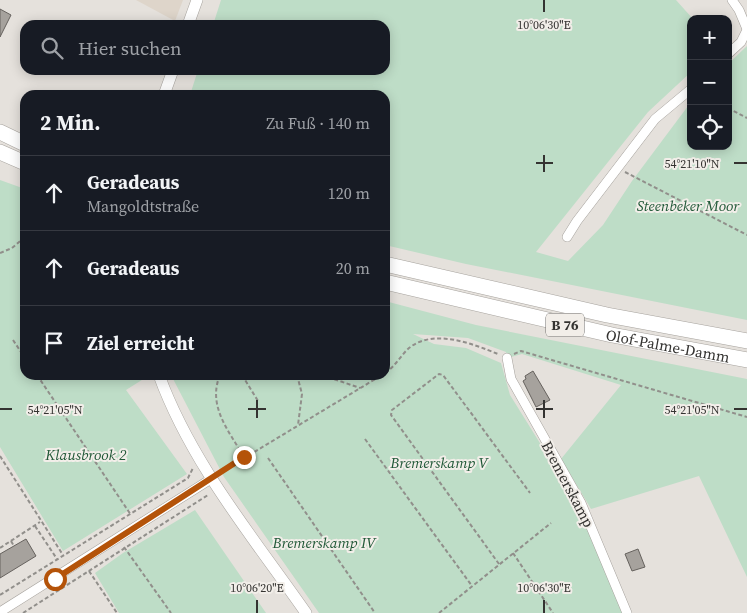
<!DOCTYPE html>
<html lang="de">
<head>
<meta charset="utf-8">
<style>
  body { margin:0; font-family:"Source Serif 4",serif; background:#242831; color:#f1f3f6 }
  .controls { position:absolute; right:15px; top:15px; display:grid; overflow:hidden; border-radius:10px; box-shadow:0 2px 12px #0003 }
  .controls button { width:45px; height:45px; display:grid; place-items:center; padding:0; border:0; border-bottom:1px solid #363941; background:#171b24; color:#f1f3f6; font:25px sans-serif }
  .stop { position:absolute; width:15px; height:15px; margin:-11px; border:4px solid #b45309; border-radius:50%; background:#fff }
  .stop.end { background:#b45309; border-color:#fff; box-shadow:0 1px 5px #0008 }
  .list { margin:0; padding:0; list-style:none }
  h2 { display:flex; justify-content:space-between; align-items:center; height:65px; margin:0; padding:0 20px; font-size:21px }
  h2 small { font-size:16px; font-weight:400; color:#9ea1a6 }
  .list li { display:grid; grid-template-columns:32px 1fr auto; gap:15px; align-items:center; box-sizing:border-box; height:75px; padding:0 20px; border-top:1px solid #363941 }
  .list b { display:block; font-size:19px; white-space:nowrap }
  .list p { margin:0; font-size:16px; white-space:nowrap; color:#9ea1a6 }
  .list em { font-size:16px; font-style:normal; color:#9ea1a6 }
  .icon { flex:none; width:28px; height:28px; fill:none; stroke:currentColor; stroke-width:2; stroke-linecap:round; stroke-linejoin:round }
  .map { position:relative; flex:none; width:747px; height:613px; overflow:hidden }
  .search { position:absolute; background:#171b24; box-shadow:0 2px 12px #0003; left:20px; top:20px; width:370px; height:55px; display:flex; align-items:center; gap:12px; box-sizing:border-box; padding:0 18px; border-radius:15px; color:#9ea1a6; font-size:19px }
  .panel { position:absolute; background:#171b24; box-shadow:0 2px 12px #0003; left:20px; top:90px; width:370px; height:290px; border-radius:15px }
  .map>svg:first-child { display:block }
  .built { fill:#ded5ca }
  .green { fill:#beddc7 }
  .building { fill:#a6a29d; stroke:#66625e }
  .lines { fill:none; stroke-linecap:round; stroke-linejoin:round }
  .minor-casing { stroke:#a7a39e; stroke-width:10 }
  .tertiary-casing { stroke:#a7a39e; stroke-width:12 }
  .trunk-casing { stroke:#a7a39e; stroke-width:16 }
  .path { stroke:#918f8b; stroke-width:2; stroke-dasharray:4 2.5; stroke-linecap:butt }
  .minor { stroke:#fff; stroke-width:9 }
  .tertiary { stroke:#fff; stroke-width:11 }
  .trunk { stroke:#fff; stroke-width:15 }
  .route { stroke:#b45309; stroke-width:6 }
  .ticks { fill:none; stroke:#343331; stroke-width:2 }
  .labels { text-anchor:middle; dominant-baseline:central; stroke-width:4; stroke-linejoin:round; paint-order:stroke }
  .shield { fill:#f2eee9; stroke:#6d6b68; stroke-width:1 }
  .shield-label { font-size:14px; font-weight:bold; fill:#343331 }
  .park-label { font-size:15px; font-style:italic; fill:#205837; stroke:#f2eee9 }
  .street-label { font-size:15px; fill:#343331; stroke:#f2eee9 }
  .ticks-label { font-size:12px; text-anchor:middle; fill:#343331; stroke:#f2eee9; stroke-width:4; stroke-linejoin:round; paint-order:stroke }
</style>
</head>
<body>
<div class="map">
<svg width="747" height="613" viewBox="0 0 747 613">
  <rect width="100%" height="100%" fill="#e5e1dc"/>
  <polygon class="built" points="136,0 183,0 175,21"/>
  <g class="green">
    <polygon points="221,0 676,0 693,19 691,19 691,72 648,112 536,252 568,261 603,225 632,181 691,102 691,146 728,146 728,64 747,46 747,320 466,264 385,245 385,95 190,95 198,70 385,70 385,25 213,25"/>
    <polygon points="0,180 25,189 25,375 144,375 145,378 126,390 187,474 63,551 0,447"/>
    <polygon points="385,301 476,325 747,379 747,577 699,476 591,509 561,459 621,385 522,354 507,358 506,352 468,338 413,334 434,344 466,348 501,363 510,395 581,509 623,613 319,613 224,477 171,375 385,375"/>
    <polygon points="195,510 266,613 119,613 95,573 123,553"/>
  </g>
  <g class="building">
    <polygon points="0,9 11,15 0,37"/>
    <polygon points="533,371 550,400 536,407 523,381 526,379 525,376"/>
    <polygon points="26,539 36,556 0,578 0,554"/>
    <polygon points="638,549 645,567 632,571 625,554"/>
  </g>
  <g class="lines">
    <g class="minor-casing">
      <g id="minor">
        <polyline points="732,0 739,10 747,29"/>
        <polyline points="728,54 741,42 747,30"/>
        <polyline points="567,237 577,221 655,119 691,89"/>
        <polyline points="507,358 511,379 581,503 627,613"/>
        <polyline points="0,612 211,479"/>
      </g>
    </g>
    <g class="tertiary-casing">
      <g id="tertiary">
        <polyline points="188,25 197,0"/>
        <polyline points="164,95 173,70"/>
        <path d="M 159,375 C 191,463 253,537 306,613"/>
      </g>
    </g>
    <g class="trunk-casing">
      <g id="trunk">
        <polyline points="0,132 25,144"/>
        <polyline points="0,152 25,163"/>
        <polyline points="385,264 607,315 747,341"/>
        <path id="s1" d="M 385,282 L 612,335 L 747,360"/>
      </g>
    </g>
    <g class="path">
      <polyline points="728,108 747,118"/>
      <polyline points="625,172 747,235"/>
      <polyline points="0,253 12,248 25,237"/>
      <polyline points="13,340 25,358"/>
      <polyline points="514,354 521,351 747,417"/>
      <path d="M 385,373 C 395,367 401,355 409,348 C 434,328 473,344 498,354"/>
      <polyline points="37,375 131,515"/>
      <path d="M 220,375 C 207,406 229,431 244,457"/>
      <polyline points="242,375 258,401"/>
      <polyline points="297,375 302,394 298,425"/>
      <polyline points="322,375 360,388"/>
      <polyline points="342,380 343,375"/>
      <polyline points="365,439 472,586"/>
      <polyline points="0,456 63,555"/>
      <polyline points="268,458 375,613"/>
      <polyline points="221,472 382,375"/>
      <polyline points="35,526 57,559"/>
      <polyline points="11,541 14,546"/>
      <polyline points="124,547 171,613"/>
      <polyline points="0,548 40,522"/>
      <polyline points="513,553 553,613"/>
      <polyline points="499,564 391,415 392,410 439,374 443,375 530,493"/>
      <polyline points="89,571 117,613"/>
      <polyline points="0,595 188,478 193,468"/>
      <polyline points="23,613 208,495"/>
      <polyline points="439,613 551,523"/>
    </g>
    <use href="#minor" class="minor"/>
    <use href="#tertiary" class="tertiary"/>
    <use href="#trunk" class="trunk"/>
  </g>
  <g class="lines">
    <polyline class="route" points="55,579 244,457"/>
  </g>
  <path class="ticks" d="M 544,0 L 544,12M 544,155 L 544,172M 536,163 L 553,163M 734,163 L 747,163M 257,400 L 257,418M 544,400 L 544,418M 0,409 L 12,409M 248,409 L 266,409M 536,409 L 553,409M 734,409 L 747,409M 257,600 L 257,613M 544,600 L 544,613"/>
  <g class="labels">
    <rect class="shield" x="546" y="313.5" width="38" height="23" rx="4"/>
    <g class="shield-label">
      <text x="565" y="325">B 76</text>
    </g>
    <g class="park-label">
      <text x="688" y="205">Steenbeker Moor</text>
      <text x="86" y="454">Klausbrook 2</text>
      <text x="439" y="462">Bremerskamp V</text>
      <text x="324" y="542">Bremerskamp IV</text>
    </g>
    <g class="street-label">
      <text stroke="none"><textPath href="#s1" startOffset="290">Olof-Palme-Damm</textPath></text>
      <text transform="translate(568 484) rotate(62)">Bremerskamp</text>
    </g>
  </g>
  <g class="ticks-label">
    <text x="544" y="29">10°06'30"E</text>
    <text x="692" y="168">54°21'10"N</text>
    <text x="55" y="414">54°21'05"N</text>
    <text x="692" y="414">54°21'05"N</text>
    <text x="257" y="592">10°06'20"E</text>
    <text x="544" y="592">10°06'30"E</text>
  </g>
</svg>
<div class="controls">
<button>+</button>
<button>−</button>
<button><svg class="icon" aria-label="locate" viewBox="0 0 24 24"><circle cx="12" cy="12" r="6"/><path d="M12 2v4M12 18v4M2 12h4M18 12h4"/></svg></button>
</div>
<div class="stop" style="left:55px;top:579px"></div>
<div class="stop end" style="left:244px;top:457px"></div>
<div class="search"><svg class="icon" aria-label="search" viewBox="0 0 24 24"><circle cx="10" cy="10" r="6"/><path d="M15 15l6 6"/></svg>Hier suchen</div>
<section class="panel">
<h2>2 Min.<small>Zu Fuß · 140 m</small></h2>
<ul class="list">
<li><svg class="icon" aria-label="ahead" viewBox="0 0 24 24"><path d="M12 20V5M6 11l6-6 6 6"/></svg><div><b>Geradeaus</b><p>Mangoldtstraße</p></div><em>120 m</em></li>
<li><svg class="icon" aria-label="ahead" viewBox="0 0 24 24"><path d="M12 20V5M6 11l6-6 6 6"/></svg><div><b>Geradeaus</b></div><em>20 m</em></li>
<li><svg class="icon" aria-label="arrive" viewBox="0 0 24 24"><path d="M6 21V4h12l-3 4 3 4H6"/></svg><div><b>Ziel erreicht</b></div></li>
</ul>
</section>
</div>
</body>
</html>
